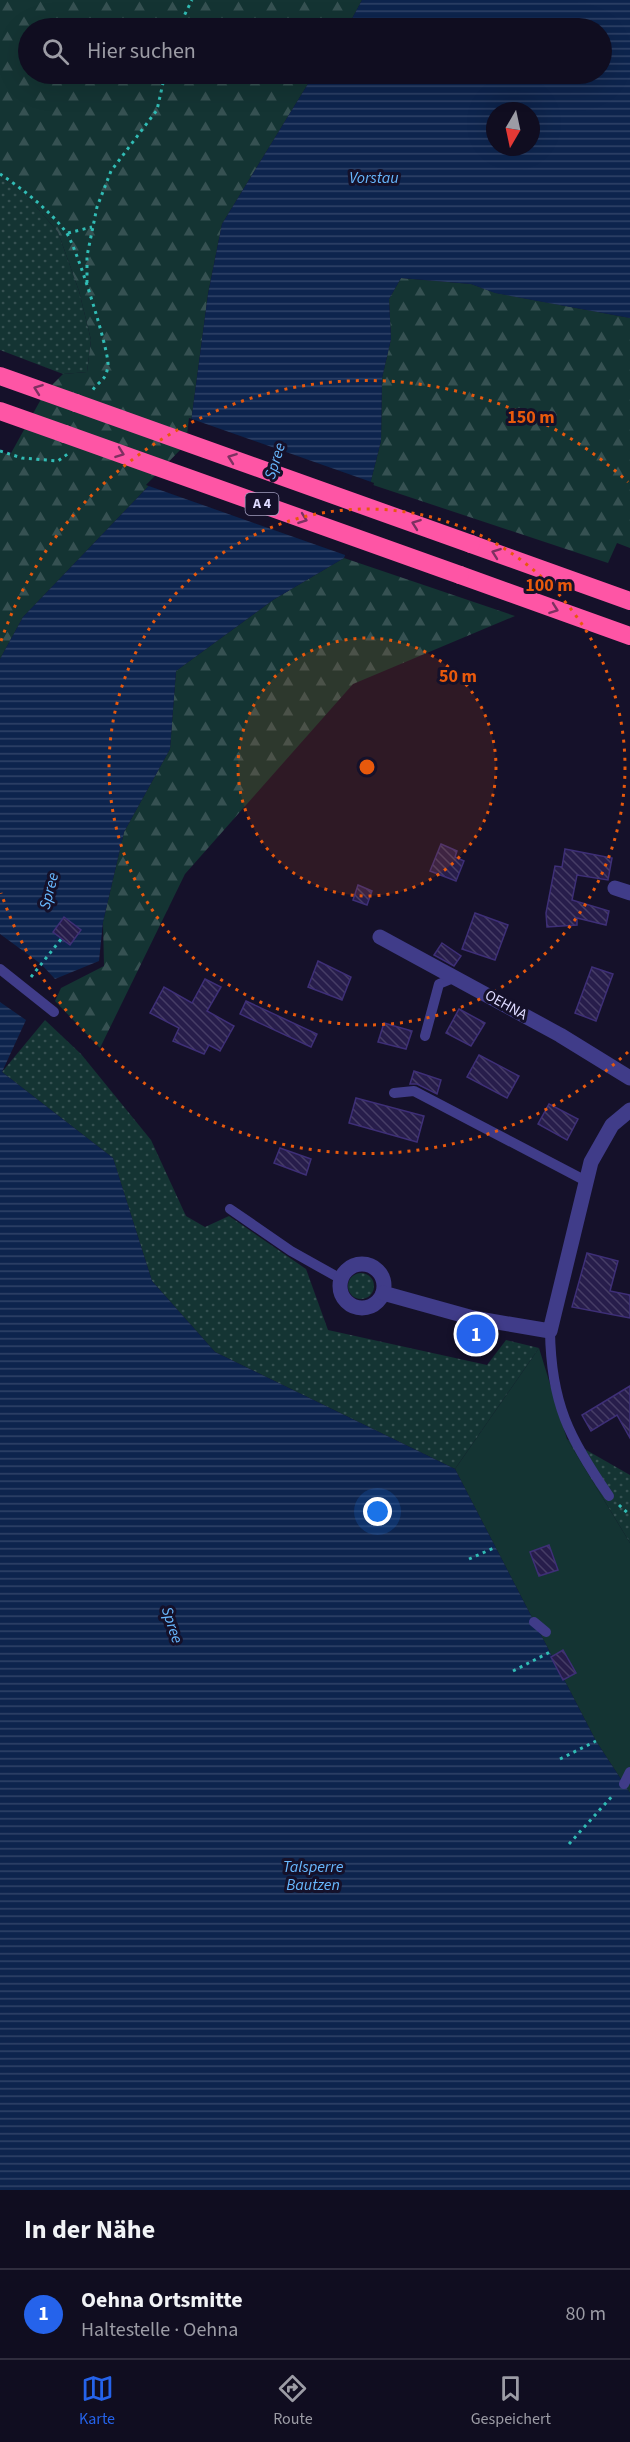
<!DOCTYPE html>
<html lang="de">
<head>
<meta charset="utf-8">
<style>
  body { margin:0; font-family:"Source Sans 3",sans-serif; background:#1e1b2d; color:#f1f3f6 }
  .compass { position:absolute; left:486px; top:102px; width:54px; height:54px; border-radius:50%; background:#100d20; box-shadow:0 6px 24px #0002; rotate:189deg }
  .you { position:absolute; left:378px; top:1512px; width:21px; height:21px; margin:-15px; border:4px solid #fff; border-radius:50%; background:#1a73e8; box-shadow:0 0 0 9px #1a73e833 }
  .badge { display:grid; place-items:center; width:39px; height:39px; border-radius:50%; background:#2563eb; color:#fff; font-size:20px; font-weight:700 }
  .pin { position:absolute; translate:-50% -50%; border:3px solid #fff; box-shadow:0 2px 6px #0006 }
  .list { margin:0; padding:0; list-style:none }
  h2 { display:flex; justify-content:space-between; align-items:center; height:78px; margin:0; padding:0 24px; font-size:26px }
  h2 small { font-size:20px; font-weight:400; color:#9c9ca5 }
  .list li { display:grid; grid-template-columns:39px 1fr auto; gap:18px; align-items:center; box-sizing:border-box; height:90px; padding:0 24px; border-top:2px solid #302d3e }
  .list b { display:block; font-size:22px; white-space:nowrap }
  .list p { margin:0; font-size:20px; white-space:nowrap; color:#9c9ca5 }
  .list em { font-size:20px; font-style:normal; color:#9c9ca5 }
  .icon { flex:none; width:33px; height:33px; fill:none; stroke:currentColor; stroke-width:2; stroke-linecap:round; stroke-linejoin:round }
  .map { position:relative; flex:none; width:630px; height:2190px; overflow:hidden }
  .search { position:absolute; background:#100d20; box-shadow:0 6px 24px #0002; left:18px; right:18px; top:18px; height:66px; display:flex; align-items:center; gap:15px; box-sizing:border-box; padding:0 21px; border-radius:33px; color:#9c9ca5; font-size:22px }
  .sheet { height:168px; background:#100d20 }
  nav { display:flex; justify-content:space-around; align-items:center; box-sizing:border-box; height:84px; border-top:2px solid #302d3e; background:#100d20; font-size:16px; color:#9c9ca5 }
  nav a { display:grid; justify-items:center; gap:3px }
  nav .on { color:#2563eb }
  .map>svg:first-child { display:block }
  .grass { fill:url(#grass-dots) }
  .forest { fill:url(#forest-firs) }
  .pitch { fill:#143433 }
  .water { fill:url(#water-rules); fill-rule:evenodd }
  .pier { fill:#15112a }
  .building { fill:url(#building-back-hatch); stroke:#3e2f77; stroke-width:1.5 }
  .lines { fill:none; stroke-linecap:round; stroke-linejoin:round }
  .path { stroke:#31bcb5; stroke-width:3; stroke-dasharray:3 4.5; stroke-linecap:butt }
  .lane { stroke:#403c89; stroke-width:10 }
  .street { stroke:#403c89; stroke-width:15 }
  .highway { stroke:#fe55a5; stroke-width:18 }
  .highway-bridge { stroke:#fe55a5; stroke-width:18 }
  .oneway { stroke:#7e3061 }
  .ring { fill:none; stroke:#e8590c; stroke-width:3; stroke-dasharray:3 6 }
  .labels { text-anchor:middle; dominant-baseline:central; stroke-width:6; stroke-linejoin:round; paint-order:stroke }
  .shield { fill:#15112a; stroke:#a29ebf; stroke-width:1.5 }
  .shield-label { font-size:14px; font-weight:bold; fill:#dedaff }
  .street-label { font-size:15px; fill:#dedaff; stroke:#15112a }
  .water-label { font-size:16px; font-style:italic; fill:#68b8fe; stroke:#15112a }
  .centre { fill:#e8590c; stroke:#15112a; stroke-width:3 }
  .ring-label { font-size:18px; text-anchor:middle; font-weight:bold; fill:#e8590c; stroke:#15112a; stroke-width:6; stroke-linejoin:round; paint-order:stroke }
</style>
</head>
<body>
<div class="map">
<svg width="630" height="2190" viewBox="0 0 630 2190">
  <defs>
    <pattern id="grass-dots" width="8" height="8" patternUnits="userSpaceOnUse" patternTransform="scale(1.5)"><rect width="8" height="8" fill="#143433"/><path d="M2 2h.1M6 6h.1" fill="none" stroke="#365152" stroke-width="1.8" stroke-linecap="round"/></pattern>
    <pattern id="forest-firs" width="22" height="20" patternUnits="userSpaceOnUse" patternTransform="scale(1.5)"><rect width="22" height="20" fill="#143433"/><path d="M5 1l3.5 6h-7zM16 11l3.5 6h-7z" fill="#365152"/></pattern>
    <pattern id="water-rules" width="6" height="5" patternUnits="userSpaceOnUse" patternTransform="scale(1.5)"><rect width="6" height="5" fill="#0d244d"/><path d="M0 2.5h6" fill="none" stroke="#304368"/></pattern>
    <pattern id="building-back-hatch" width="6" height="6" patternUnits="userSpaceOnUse" patternTransform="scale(1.5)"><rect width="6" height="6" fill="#271d4b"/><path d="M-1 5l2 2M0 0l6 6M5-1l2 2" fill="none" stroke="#463d66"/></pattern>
  </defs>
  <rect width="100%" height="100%" fill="#15112a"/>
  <g class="grass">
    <polygon points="0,178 19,187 58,232 79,291 91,340 87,372 63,374 0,350"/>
    <polygon points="45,1020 81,1054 151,1140 186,1216 205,1227 229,1216 306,1269 328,1330 487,1365 506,1340 539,1348 455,1469 215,1352 152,1281 113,1158 2,1072"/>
    <circle cx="361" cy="1286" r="13"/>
    <polygon points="567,1439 630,1475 630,1543"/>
  </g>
  <g class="forest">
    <polygon points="0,0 362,0 347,28 28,28 28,74 314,74 222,224 208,294 188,445 23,617 0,659 0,451 10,455 45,392 63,374 87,372 91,340 79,291 58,232 19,187 0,178"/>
    <polygon points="401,278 471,284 496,293 630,318 630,548 617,543 608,563 370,484 381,441 382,378 391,339 389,299"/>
    <polygon points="344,558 515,616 353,684 185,874 100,1048 55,1001 61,988 104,966 103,922 124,832 170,749 176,671 273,600"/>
  </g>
  <polygon class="pitch" points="539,1348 567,1439 630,1543 630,1793 596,1741 455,1469"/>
  <g class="water">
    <path d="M 362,0 L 630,0 L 630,318 L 495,293 L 471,284 L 401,278 L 389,299 L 391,339 L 382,378 L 381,441 L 364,508 L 344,558 L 273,600 L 176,671 L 170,749 L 124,832 L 103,922 L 99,961 L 55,979 L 41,964 L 0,934 L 0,659 L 23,617 L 188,445 L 208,294 L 222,224 L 314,74 L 602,74 L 602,28 L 347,28 ZM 495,111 L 531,111 L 531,147 L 495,147 Z"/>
    <polygon points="0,1002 26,1020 2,1072 113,1158 152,1281 215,1352 455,1469 596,1741 630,1793 630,2190 0,2190"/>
  </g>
  <polygon class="pier" points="189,418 374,483 367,509 348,556 146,485 186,444"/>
  <g class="building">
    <polygon points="441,844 457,851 455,857 464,861 456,881 430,871"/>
    <polygon points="565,849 612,858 608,880 577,875 572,900 609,911 606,925 577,918 577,925 547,927 546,913 555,866 562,867"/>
    <polygon points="358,885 372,891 367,905 353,900"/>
    <polygon points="475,913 508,925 495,960 462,949"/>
    <polygon points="64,917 81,930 70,945 53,932"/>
    <polygon points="442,943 461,956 454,966 434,955"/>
    <polygon points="318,961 351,977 342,1000 308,987"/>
    <polygon points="592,967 613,974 596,1021 575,1013"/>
    <polygon points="205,979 221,987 207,1011 234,1026 220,1051 209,1045 204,1054 173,1041 179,1028 150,1013 164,987 192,1003"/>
    <polygon points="246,1001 317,1034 311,1047 240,1014"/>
    <polygon points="459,1009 485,1023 471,1046 446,1033"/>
    <polygon points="384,1023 412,1031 406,1049 378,1042"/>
    <polygon points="479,1055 519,1076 507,1098 467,1077"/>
    <polygon points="414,1071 441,1080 437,1094 417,1084 410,1084"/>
    <polygon points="356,1098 424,1116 417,1142 349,1123"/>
    <polygon points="549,1104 578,1119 567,1140 538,1124"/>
    <polygon points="280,1148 311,1159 306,1175 274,1163"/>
    <polygon points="587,1253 618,1261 610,1291 630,1295 630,1318 572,1307"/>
    <polygon points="630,1386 630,1438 617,1415 591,1431 582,1415"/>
    <polygon points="549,1545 558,1570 539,1576 530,1552"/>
    <polygon points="563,1650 576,1673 563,1680 551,1657"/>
  </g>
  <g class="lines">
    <g class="path">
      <polyline points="178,28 192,0"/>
      <path d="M 0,174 C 23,189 49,210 66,232 C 76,245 109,350 108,365 C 106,382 100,379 92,391"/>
      <polyline points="68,233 92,227"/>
      <polyline points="87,283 87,256 97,207 111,171 157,110 165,74"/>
      <polyline points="0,451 22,458 58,461 69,453"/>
      <polyline points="31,977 62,938"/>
      <polyline points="619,1505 630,1515"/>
      <polyline points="469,1559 494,1548"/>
      <polyline points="513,1671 550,1652"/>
      <polyline points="560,1759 596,1741"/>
      <polyline points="569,1844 614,1794"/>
    </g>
    <g class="lane">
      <polyline points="0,969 54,1012"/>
      <polyline points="425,1036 439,984 456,977"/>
      <polyline points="394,1093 414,1091 586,1181"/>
      <polyline points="230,1209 291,1251 341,1279"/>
      <path d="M 550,1331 C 551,1403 569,1438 609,1496"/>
      <polyline points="534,1622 546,1632"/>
      <polyline points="624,1784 630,1772"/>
    </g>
    <g class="street">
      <polyline points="615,888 630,893"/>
      <polyline points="380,937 560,1035 630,1078"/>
      <circle cx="362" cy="1286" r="22"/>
      <polyline points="383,1293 473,1318 550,1331 591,1162 612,1125 630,1110"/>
    </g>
    <g class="highway">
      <polyline points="0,376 76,403"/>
      <polyline points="0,411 65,434"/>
      <polyline points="471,544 630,601"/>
      <polyline points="460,575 630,636"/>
    </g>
    <g class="highway-bridge">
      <polyline points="76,403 471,544"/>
      <polyline points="65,434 460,575"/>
    </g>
  </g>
  <defs><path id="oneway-chevron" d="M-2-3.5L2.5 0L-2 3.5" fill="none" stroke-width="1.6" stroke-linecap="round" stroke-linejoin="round" transform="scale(1.5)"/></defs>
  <g class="oneway">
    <use href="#oneway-chevron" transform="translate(38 389) rotate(-160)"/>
    <use href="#oneway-chevron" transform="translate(120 453) rotate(20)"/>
    <use href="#oneway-chevron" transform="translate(232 458) rotate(-160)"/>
    <use href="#oneway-chevron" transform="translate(303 519) rotate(20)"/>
    <use href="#oneway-chevron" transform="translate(416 524) rotate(-160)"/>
    <use href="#oneway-chevron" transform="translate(496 553) rotate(-160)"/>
    <use href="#oneway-chevron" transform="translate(554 609) rotate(20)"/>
  </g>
  <circle cx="367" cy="767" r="129" fill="#e8590c" fill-opacity=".12"/>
  <g class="ring">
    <circle cx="367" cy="767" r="129"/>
    <circle cx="367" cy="767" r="258"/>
    <path d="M628 1052A387 387 0 0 1 1 893M1 641A387 387 0 0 1 628 482"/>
  </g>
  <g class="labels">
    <rect class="shield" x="245.5" y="493" width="33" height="22" rx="4.5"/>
    <g class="shield-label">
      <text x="262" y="504">A 4</text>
    </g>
    <g class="street-label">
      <text transform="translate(506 1005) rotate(29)">OEHNA</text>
    </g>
    <g class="water-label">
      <text x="374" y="178">Vorstau</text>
      <text transform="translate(275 461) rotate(-73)">Spree</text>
      <text transform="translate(49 891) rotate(-76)">Spree</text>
      <text transform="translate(172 1625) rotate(72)">Spree</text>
      <text x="313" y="1867">Talsperre<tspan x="313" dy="18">Bautzen</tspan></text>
    </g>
  </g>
  <circle cx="367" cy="767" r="9" class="centre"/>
  <g class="ring-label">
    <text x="531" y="423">150 m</text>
    <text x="549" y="591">100 m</text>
    <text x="458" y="682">50 m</text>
  </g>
</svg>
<svg class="compass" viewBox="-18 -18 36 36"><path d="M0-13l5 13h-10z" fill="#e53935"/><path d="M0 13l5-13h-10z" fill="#9c9ca5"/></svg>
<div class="you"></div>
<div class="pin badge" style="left:476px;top:1334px">1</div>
<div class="search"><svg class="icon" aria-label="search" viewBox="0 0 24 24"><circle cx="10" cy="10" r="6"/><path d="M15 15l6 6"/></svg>Hier suchen</div>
</div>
<section class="sheet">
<h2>In der Nähe<small></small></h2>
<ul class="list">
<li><span class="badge">1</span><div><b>Oehna Ortsmitte</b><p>Haltestelle · Oehna</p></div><em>80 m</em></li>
</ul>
</section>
<nav>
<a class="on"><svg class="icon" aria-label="map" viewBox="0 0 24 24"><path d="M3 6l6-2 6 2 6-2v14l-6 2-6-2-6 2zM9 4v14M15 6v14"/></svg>Karte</a>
<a><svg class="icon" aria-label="directions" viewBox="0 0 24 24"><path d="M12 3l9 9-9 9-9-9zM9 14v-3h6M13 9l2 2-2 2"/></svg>Route</a>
<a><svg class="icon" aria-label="saved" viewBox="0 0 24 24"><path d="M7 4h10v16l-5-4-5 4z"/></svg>Gespeichert</a>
</nav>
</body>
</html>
